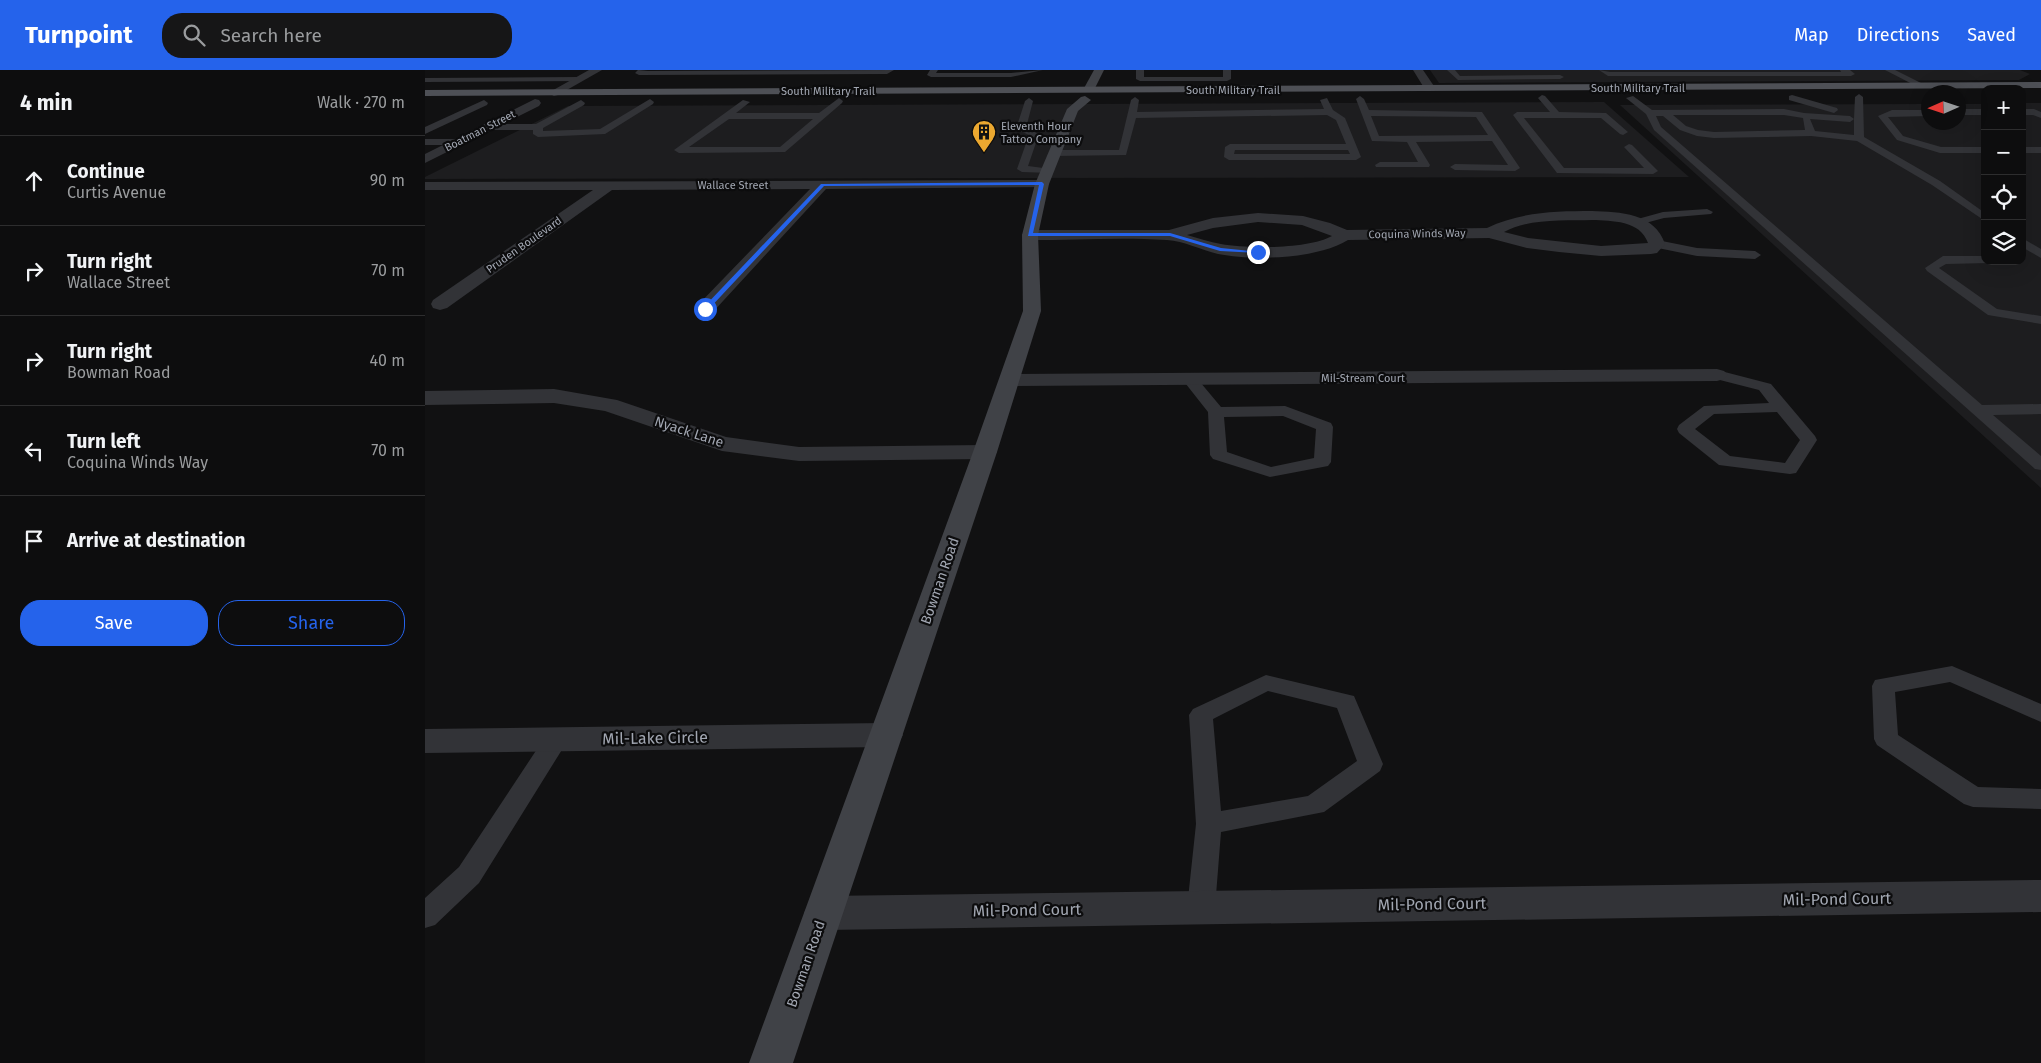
<!DOCTYPE html>
<html lang="en">
<head>
<meta charset="utf-8">
<style>
  body { margin:0; font-family:"Fira Sans",sans-serif; background:#161617; color:#f1f3f6 }
  .controls { position:absolute; right:15px; top:15px; display:grid; overflow:hidden; border-radius:10px; box-shadow:0 5px 20px #0002 }
  .controls button { width:45px; height:45px; display:grid; place-items:center; padding:0; border:0; border-bottom:1px solid #2d2d2e; background:#0d0d0e; color:#f1f3f6; font:25px sans-serif }
  .compass { position:absolute; left:1496px; top:15px; width:45px; height:45px; border-radius:50%; background:#0d0d0e; box-shadow:0 5px 20px #0002; rotate:267deg }
  .stop { position:absolute; width:15px; height:15px; margin:-11px; border:4px solid #2563eb; border-radius:50%; background:#fff }
  .stop.end { background:#2563eb; border-color:#fff; box-shadow:0 1px 5px #0008 }
  .list { margin:0; padding:0; list-style:none }
  h2 { display:flex; justify-content:space-between; align-items:center; height:65px; margin:0; padding:0 20px; font-size:21px }
  h2 small { font-size:16px; font-weight:400; color:#9a9c9e }
  .list li { display:grid; grid-template-columns:32px 1fr auto; gap:15px; align-items:center; box-sizing:border-box; height:90px; padding:0 20px; border-top:1px solid #2d2d2e }
  .list b { display:block; font-size:19px; white-space:nowrap }
  .list p { margin:0; font-size:16px; white-space:nowrap; color:#9a9c9e }
  .list em { font-size:16px; font-style:normal; color:#9a9c9e }
  .actions { display:flex; gap:10px; padding:15px 20px }
  .actions a { flex:1; padding:11px 0; border:1px solid #2563eb; border-radius:20px; text-align:center; font-size:18px; color:#2563eb }
  .actions .main { background:#2563eb; color:#fff }
  .icon { flex:none; width:28px; height:28px; fill:none; stroke:currentColor; stroke-width:2; stroke-linecap:round; stroke-linejoin:round }
  .map { position:relative; flex:none; width:1616px; height:993px; overflow:hidden }
  header { display:flex; align-items:center; gap:30px; box-sizing:border-box; height:70px; padding:0 25px; background:#2563eb; color:#fff }
  header strong { font-size:24px }
  nav { display:flex; gap:28px; margin-inline-start:auto; font-size:18px }
  .search { width:350px; height:45px; background:#161617; display:flex; align-items:center; gap:12px; box-sizing:border-box; padding:0 18px; border-radius:20px; color:#9a9c9e; font-size:19px }
  main { display:flex }
  aside { flex:1; background:#0d0d0e }
  .map>svg:first-child { display:block }
  .built { fill:#1d1d1f }
  .lines { fill:none; stroke-linecap:round; stroke-linejoin:round }
  .lane { fill:#323337; fill-rule:evenodd }
  .street { fill:#323337; fill-rule:evenodd }
  .secondary { fill:#404247; fill-rule:evenodd }
  .primary { fill:#4e5056; fill-rule:evenodd }
  .route { fill:#2563eb }
  .labels { text-anchor:middle; dominant-baseline:central; stroke-width:4.5; stroke-linejoin:round; paint-order:stroke }
  .far-street-label { font-size:11px; fill:#a2a7b2; stroke:#0c0c0d }
  .far-poi-label { font-size:11px; fill:#a2a7b2; stroke:#0c0c0d; text-anchor:start }
  .street-label { font-size:14px; fill:#a2a7b2; stroke:#0c0c0d }
  .near-street-label { font-size:16px; fill:#a2a7b2; stroke:#0c0c0d }
</style>
</head>
<body>
<header>
<strong>Turnpoint</strong>
<div class="search"><svg class="icon" aria-label="search" viewBox="0 0 24 24"><circle cx="10" cy="10" r="6"/><path d="M15 15l6 6"/></svg>Search here</div>
<nav><a>Map</a><a>Directions</a><a>Saved</a></nav>
</header>
<main>
<aside>
<h2>4 min<small>Walk · 270 m</small></h2>
<ul class="list">
<li><svg class="icon" aria-label="ahead" viewBox="0 0 24 24"><path d="M12 20V5M6 11l6-6 6 6"/></svg><div><b>Continue</b><p>Curtis Avenue</p></div><em>90 m</em></li>
<li><svg class="icon" aria-label="right" viewBox="0 0 24 24"><path d="M7 20v-9h11M14 6l5 5-5 5"/></svg><div><b>Turn right</b><p>Wallace Street</p></div><em>70 m</em></li>
<li><svg class="icon" aria-label="right" viewBox="0 0 24 24"><path d="M7 20v-9h11M14 6l5 5-5 5"/></svg><div><b>Turn right</b><p>Bowman Road</p></div><em>40 m</em></li>
<li><svg class="icon" aria-label="left" viewBox="0 0 24 24"><path d="M17 20v-9H6M10 6l-5 5 5 5"/></svg><div><b>Turn left</b><p>Coquina Winds Way</p></div><em>70 m</em></li>
<li><svg class="icon" aria-label="arrive" viewBox="0 0 24 24"><path d="M6 21V4h12l-3 4 3 4H6"/></svg><div><b>Arrive at destination</b></div></li>
</ul>
<div class="actions"><a class="main">Save</a><a>Share</a></div>
</aside>
<div class="map">
<svg width="1616" height="993" viewBox="0 0 1616 993">
  <rect width="100%" height="100%" fill="#111112"/>
  <g class="built">
    <polygon points="1005,0 1595,0 1605,4 1594,10 1014,13"/>
    <polygon points="1179,32 1264,107 0,109 0,107 143,36"/>
    <polygon points="1597,33 1616,33 1616,418 1195,35 1503,34 1504,52 1534,52 1534,34 1560,34 1560,191 1597,191"/>
  </g>
  <g class="lines">
    <g class="lane">
      <polygon points="213,0 223,1 469,0 462,4 214,5 210,3"/>
      <polygon points="505,0 513,0 511,3 586,3 618,0 586,7 506,7 502,5"/>
      <polygon points="711,0 719,0 719,7 798,7 798,0 806,0 806,9 802,11 715,11 711,9"/>
      <polygon points="1022,0 1030,0 1035,6 1135,5 1139,7 1135,9 1033,10"/>
      <polygon points="1174,0 1185,2 1416,2 1415,0 1425,0 1430,4 1426,6 1183,6"/>
      <polygon points="1460,0 1470,0 1502,16 1495,18"/>
      <polygon points="154,7 157,7 157,11 0,12 0,8"/>
      <path d="M 1434,24 L 1438,27 L 1439,67 L 1515,111 L 1560,143 L 1560,151 L 1507,115 L 1432,71 L 1386,66 L 1289,68 L 1272,66 L 1255,60 L 1238,46 L 1231,46 L 1236,57 L 1557,335 L 1616,334 L 1616,344 L 1568,345 L 1616,386 L 1616,400 L 1610,399 L 1229,60 L 1221,44 L 1201,28 L 1208,26 L 1227,40 L 1359,39 L 1379,43 L 1425,46 L 1429,49 L 1430,27 ZM 1248,45 L 1359,45 L 1378,48 L 1380,60 L 1289,62 L 1273,60 L 1261,56 ZM 1385,49 L 1425,52 L 1429,49 L 1429,65 L 1390,61 Z"/>
      <polygon points="1117,25 1120,26 1134,42 1181,43 1203,62 1198,65 1195,64 1176,48 1099,48 1139,98 1219,98 1199,77 1204,74 1207,75 1233,101 1228,104 1132,103 1088,45 1092,42 1125,42 1113,28"/>
      <polygon points="1367,25 1412,38 1413,40 1409,43 1364,30 1364,26"/>
      <path d="M 935,26 L 939,29 L 944,40 L 1057,42 L 1095,98 L 1090,101 L 1030,100 L 1025,97 L 1030,94 L 1083,95 L 1067,71 L 991,72 L 1005,95 L 1004,97 L 951,97 L 950,95 L 955,92 L 993,92 L 982,72 L 947,71 L 931,29 ZM 946,46 L 1051,47 L 1063,65 L 954,66 Z"/>
      <path d="M 710,27 L 714,30 L 712,42 L 899,39 L 895,30 L 902,28 L 908,40 L 920,48 L 936,87 L 931,90 L 804,90 L 799,87 L 800,77 L 805,74 L 921,74 L 911,50 L 902,45 L 711,48 L 701,85 L 629,86 L 624,83 L 629,80 L 694,80 L 706,30 ZM 810,80 L 923,80 L 925,84 L 809,84 Z"/>
      <path d="M 414,28 L 418,31 L 417,33 L 360,82 L 254,83 L 249,80 L 318,30 L 325,32 L 311,43 L 394,43 ZM 304,49 L 388,49 L 355,77 L 264,77 Z"/>
      <polygon points="604,28 608,31 601,58 614,64 603,96 626,99 627,101 626,103 597,102 592,99 604,65 591,59 600,31"/>
      <polygon points="225,29 229,32 228,34 180,64 113,67 108,64 108,60 62,60 57,57 62,54 111,54 156,30 160,33 159,35 118,58 118,61 175,59"/>
      <polygon points="59,30 63,33 62,35 0,64 0,57"/>
      <rect x="1534" y="39" width="26" height="6"/>
      <polygon points="1597,39 1609,39 1616,42 1616,48 1608,45 1597,45"/>
      <polygon points="1467,40 1504,40 1504,46 1463,47 1478,66 1516,77 1560,77 1560,83 1515,83 1472,70 1453,46"/>
      <polygon points="0,69 33,69 38,72 33,75 0,75"/>
      <rect x="1597" y="77" width="19" height="6"/>
      <polygon points="1282,139 1288,142 1286,144 1239,148 1213,155 1207,152 1209,150 1238,142"/>
      <polygon points="1597,168 1616,179 1616,188 1597,177"/>
      <polygon points="1232,170 1272,178 1330,181 1336,185 1330,189 1272,186 1228,177 1226,174 1228,171"/>
      <polygon points="1518,186 1560,186 1560,191 1565,191 1564,193 1521,194 1514,198 1572,239 1616,246 1616,254 1563,245 1502,201 1500,198"/>
      <path d="M 1292,300 L 1346,314 L 1390,366 L 1392,370 L 1371,403 L 1365,404 L 1294,395 L 1254,363 L 1252,359 L 1254,355 L 1279,336 L 1344,333 L 1334,320 L 1287,308 L 1284,305 L 1287,302 ZM 1352,342 L 1375,370 L 1360,393 L 1305,386 L 1270,359 L 1289,344 Z"/>
      <path d="M 765,304 L 770,306 L 796,337 L 860,336 L 906,353 L 908,357 L 906,392 L 903,396 L 845,407 L 788,389 L 785,385 L 783,342 L 757,309 L 760,306 ZM 858,346 L 891,359 L 889,388 L 846,397 L 802,382 L 799,347 Z"/>
      <polygon points="1527,596 1616,634 1616,652 1525,612 1470,622 1473,665 1553,717 1616,719 1616,739 1548,737 1539,734 1452,675 1449,669 1447,616 1450,610"/>
      <path d="M 841,605 L 929,626 L 958,694 L 955,701 L 899,742 L 796,762 L 790,838 L 786,847 L 776,850 L 766,847 L 762,838 L 771,754 L 764,645 L 768,639 ZM 843,621 L 912,638 L 932,691 L 883,726 L 796,741 L 788,649 Z"/>
      <polygon points="131,661 140,664 143,670 54,813 10,855 0,858 0,828 34,797 122,664"/>
    </g>
    <g class="street">
      <polygon points="164,0 177,0 133,25 129,26 123,23"/>
      <polygon points="988,0 998,0 1011,19 1009,21 1001,21"/>
      <polygon points="110,29 114,30 116,33 114,36 0,93 0,84"/>
      <polygon points="617,110 622,111 624,114 622,117 401,119 287,243 280,245 273,243 271,239 273,235 385,119 187,120 22,238 15,240 8,238 6,234 8,230 168,120 0,120 0,112"/>
      <path d="M 1167,141 C 1195,142 1230,143 1240,174 L 1232,183 L 1226,184 L 1176,186 L 1134,182 L 1102,178 L 1064,168 L 923,170 C 892,189 830,191 793,184 C 776,180 759,171 742,170 C 697,167 650,170 605,170 L 599,168 L 597,165 L 599,162 L 605,160 L 744,160 L 788,148 L 833,143 L 878,146 L 905,153 L 922,160 L 1062,158 C 1095,142 1131,141 1167,141 ZM 1167,150 C 1187,151 1215,150 1223,173 L 1176,176 L 1103,168 L 1079,162 C 1104,148 1140,151 1167,150 ZM 833,152 L 877,155 L 907,166 C 884,179 823,179 796,174 C 785,172 773,168 762,165 L 788,158 Z"/>
      <polygon points="1292,299 1299,301 1303,305 1299,309 1292,311 585,316 577,315 574,310 577,305 585,304"/>
      <polygon points="129,319 192,330 301,367 374,377 560,375 568,377 572,382 568,387 560,389 374,391 297,381 180,341 129,333 0,335 0,321"/>
      <polygon points="461,653 473,656 478,665 473,674 461,677 0,683 0,659"/>
      <polygon points="1616,810 1616,842 399,860 385,855 379,843 385,831 399,826"/>
    </g>
    <g class="secondary">
      <polygon points="669,0 679,0 668,22 660,22 658,20"/>
      <polygon points="660,26 666,30 653,41 624,114 613,165 616,241 572,382 368,993 324,993 548,382 598,241 597,165 610,114 642,39 656,27"/>
    </g>
    <polygon class="primary" points="1616,12 1616,18 0,26 0,20"/>
  </g>
  <polygon class="route" points="617,112 619,114 608,163 745,163 796,178 836,182 833,183 795,181 745,166 603,166 614,115 399,116 282,241 277,239 396,114"/>
  <defs>
    <g id="building-pin" transform="scale(1.25)"><path d="M0 17L-7.5 6A9.5 9.5 0 1 1 7.5 6Z" fill="#eba830" stroke="#0c0c0d"/><path d="M-4-6H4V6H1V3H-1V6H-4ZM-2.5-4.3h1.7v1.8h-1.7ZM.8-4.3h1.7v1.8H.8ZM-2.5-1h1.7V.8h-1.7ZM.8-1h1.7V.8H.8Z" fill="#111"/></g>
  </defs>
  <g fill-rule="evenodd">
    <use href="#building-pin" x="559" y="62"/>
  </g>
  <g class="labels">
    <g class="far-street-label">
      <text x="1213" y="18">South Military Trail</text>
      <text x="808" y="20">South Military Trail</text>
      <text x="403" y="21">South Military Trail</text>
      <text transform="translate(55 61) rotate(-27)">Boatman Street</text>
      <text x="308" y="115">Wallace Street</text>
      <text transform="translate(992 164) rotate(-1)">Coquina Winds Way</text>
      <text transform="translate(99 175) rotate(-35)">Pruden Boulevard</text>
      <text x="938" y="308">Mil-Stream Court</text>
    </g>
    <g class="far-poi-label">
      <text x="576" y="56">Eleventh Hour<tspan x="576" dy="13">Tattoo Company</tspan></text>
    </g>
    <g class="street-label">
      <text transform="translate(264 362) rotate(18)">Nyack Lane</text>
      <text transform="translate(515 511) rotate(-71)">Bowman Road</text>
      <text transform="translate(381 894) rotate(-71)">Bowman Road</text>
    </g>
    <g class="near-street-label">
      <text transform="translate(230 668) rotate(-1)">Mil-Lake Circle</text>
      <text transform="translate(1412 829) rotate(-1)">Mil-Pond Court</text>
      <text transform="translate(1007 834) rotate(-1)">Mil-Pond Court</text>
      <text transform="translate(602 840) rotate(-1)">Mil-Pond Court</text>
    </g>
  </g>
</svg>
<div class="controls">
<button>+</button>
<button>−</button>
<button><svg class="icon" aria-label="locate" viewBox="0 0 24 24"><circle cx="12" cy="12" r="6"/><path d="M12 2v4M12 18v4M2 12h4M18 12h4"/></svg></button>
<button><svg class="icon" aria-label="layers" viewBox="0 0 24 24"><path d="M12 4l9 5-9 5-9-5zM3 14l9 5 9-5"/></svg></button>
</div>
<svg class="compass" viewBox="-18 -18 36 36"><path d="M0-13l5 13h-10z" fill="#e53935"/><path d="M0 13l5-13h-10z" fill="#9a9c9e"/></svg>
<div class="stop" style="left:280px;top:239px"></div>
<div class="stop end" style="left:833px;top:182px"></div>
</div>
</main>
</body>
</html>
